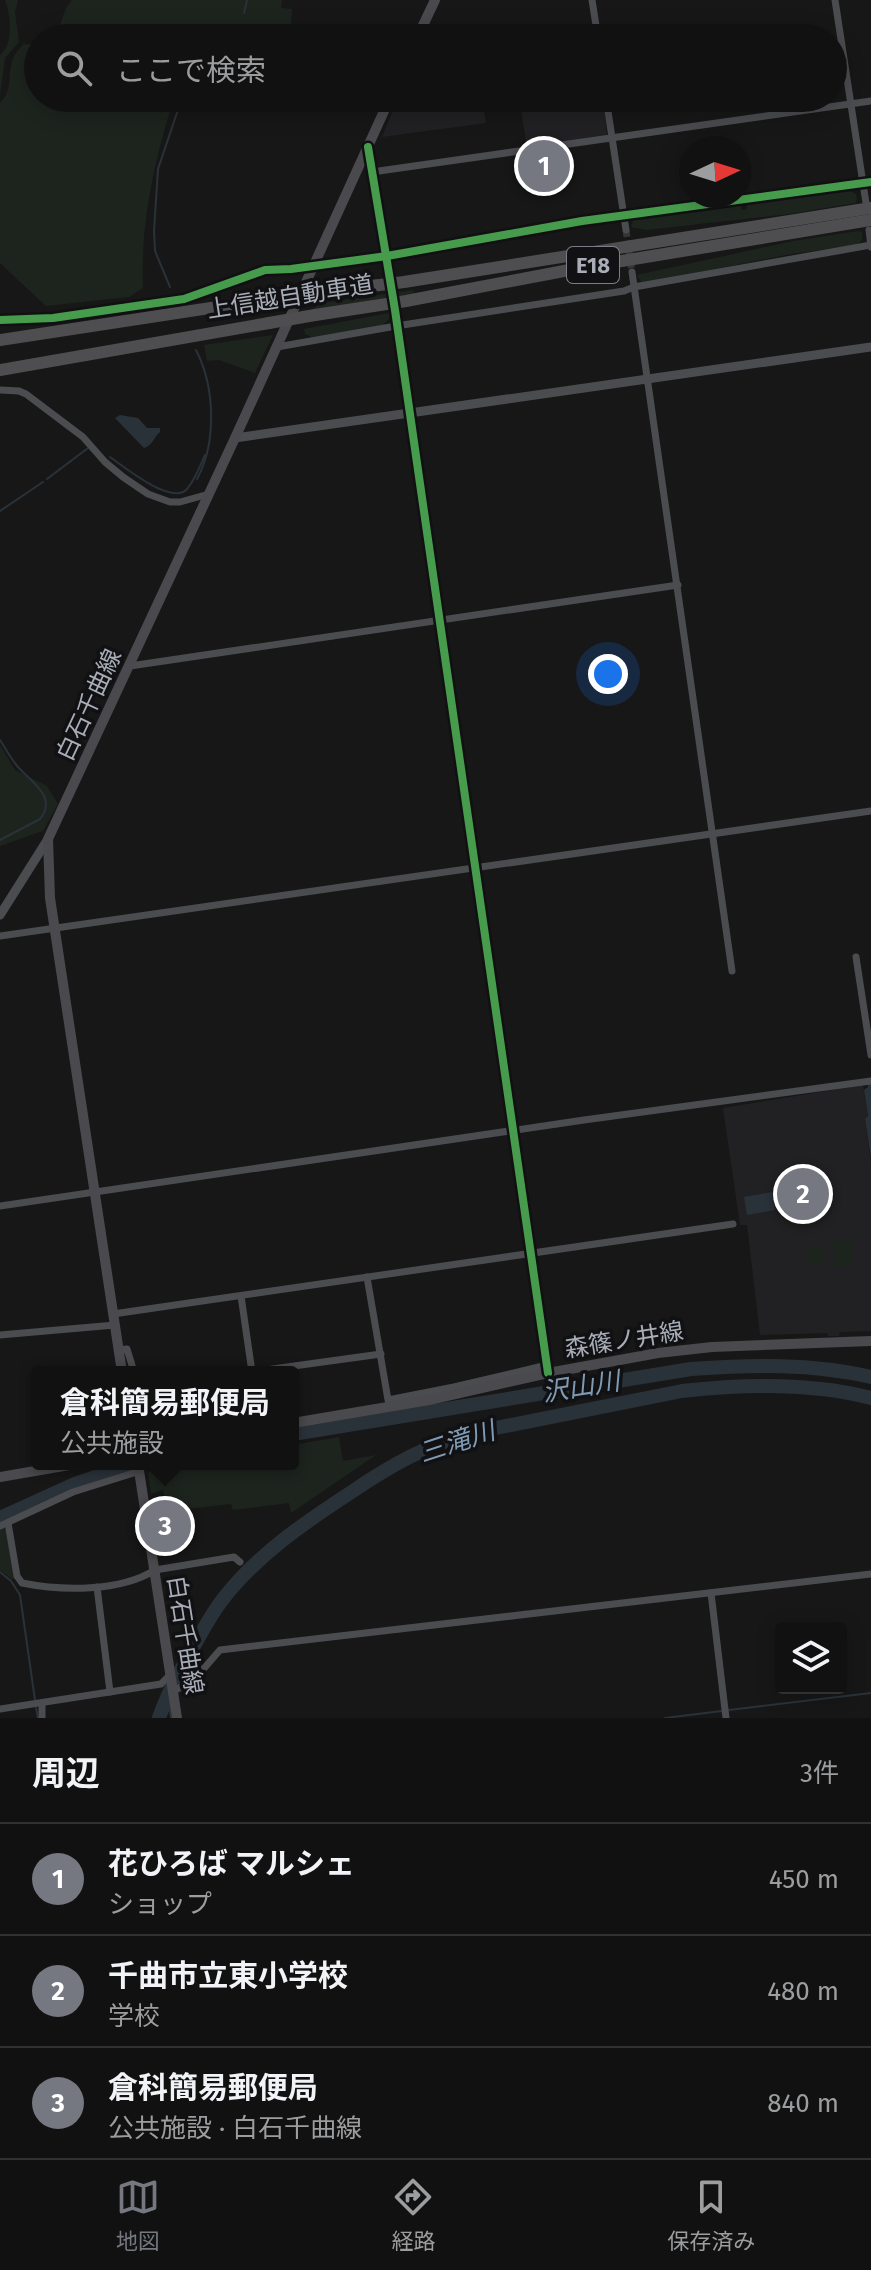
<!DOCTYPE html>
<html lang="ja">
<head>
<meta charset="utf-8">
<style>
  body { margin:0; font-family:"Fira Sans","Noto Sans JP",sans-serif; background:#1a1a1a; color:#f1f3f6 }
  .controls { position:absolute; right:24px; bottom:24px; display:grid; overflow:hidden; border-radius:8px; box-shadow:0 4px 20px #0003 }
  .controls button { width:72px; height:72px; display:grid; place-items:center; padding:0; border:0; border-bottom:2px solid #303131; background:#111; color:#f1f3f6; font:40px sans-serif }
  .compass { position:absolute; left:679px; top:136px; width:72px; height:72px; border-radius:50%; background:#111; box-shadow:0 4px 20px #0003; rotate:86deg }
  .you { position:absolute; left:608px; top:674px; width:28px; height:28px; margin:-20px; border:6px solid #fff; border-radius:50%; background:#1a73e8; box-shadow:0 0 0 12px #1a73e833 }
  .badge { display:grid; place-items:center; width:52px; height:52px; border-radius:50%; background:#757880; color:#fff; font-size:26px; font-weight:700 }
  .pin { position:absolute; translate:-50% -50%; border:4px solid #fff; box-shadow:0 2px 8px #0006 }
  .popup { position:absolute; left:31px; top:1366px; width:268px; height:104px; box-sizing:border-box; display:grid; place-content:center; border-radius:8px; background:#111; filter:drop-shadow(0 2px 6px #0005); font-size:26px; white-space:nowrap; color:#9c9d9f }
  .popup b { font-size:30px; color:#f1f3f6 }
  .popup::after { content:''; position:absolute; left:50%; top:100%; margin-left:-16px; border:16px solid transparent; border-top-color:#111 }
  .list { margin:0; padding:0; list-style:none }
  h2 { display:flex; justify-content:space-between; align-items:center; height:104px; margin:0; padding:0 32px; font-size:34px }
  h2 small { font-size:26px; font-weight:400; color:#9c9d9f }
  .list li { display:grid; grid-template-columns:52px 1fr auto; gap:24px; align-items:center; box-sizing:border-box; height:112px; padding:0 32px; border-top:2px solid #303131 }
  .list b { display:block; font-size:30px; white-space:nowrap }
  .list p { margin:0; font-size:26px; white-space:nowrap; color:#9c9d9f }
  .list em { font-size:26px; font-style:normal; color:#9c9d9f }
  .icon { flex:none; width:44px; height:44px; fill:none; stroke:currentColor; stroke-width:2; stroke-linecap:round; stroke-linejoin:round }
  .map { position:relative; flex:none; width:871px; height:1718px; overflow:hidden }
  .search { position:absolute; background:#111; box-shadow:0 4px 20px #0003; left:24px; right:24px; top:24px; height:88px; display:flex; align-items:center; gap:20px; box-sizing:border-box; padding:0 28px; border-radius:44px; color:#9c9d9f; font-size:30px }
  .sheet { height:440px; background:#111 }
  nav { display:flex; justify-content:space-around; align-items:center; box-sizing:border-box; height:112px; border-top:2px solid #303131; background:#111; font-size:22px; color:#9c9d9f }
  nav a { display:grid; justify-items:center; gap:4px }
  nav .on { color:#757880 }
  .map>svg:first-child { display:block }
  .built { fill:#212123 }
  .green { fill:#1d241e }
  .water { fill:#2a3239 }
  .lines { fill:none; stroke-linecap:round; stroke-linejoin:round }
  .stream { stroke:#2a3239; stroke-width:2 }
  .river { stroke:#2a3239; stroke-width:14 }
  .minor-tunnel { stroke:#343537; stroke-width:7; stroke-dasharray:7 3.5; stroke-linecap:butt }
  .minor { stroke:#4b4c50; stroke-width:7 }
  .tertiary { stroke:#4b4c50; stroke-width:9 }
  .secondary { stroke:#4a4a4e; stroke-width:10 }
  .motorway { stroke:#4e4e51; stroke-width:12 }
  .motorway-bridge { stroke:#4e4e51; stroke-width:12 }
  .cycleway-casing { stroke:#111113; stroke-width:13 }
  .cycleway { stroke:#469c4c; stroke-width:8 }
  .labels { text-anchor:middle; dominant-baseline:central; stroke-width:7; stroke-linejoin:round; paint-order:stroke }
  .shield { fill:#111113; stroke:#7b7e86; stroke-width:2 }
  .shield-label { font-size:22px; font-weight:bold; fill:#a8adb8 }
  .street-label { font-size:24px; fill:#a8adb8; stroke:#111113 }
  .water-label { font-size:26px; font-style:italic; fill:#7f9bb3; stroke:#111113 }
</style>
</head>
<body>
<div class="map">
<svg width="871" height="1718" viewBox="0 0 871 1718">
  <rect width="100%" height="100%" fill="#171717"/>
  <g class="built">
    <polygon points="398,98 482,98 486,123 382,137"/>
    <polygon points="486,98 603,98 607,136 527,148 520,104 487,109"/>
    <polygon points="863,1085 868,1117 865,1120 871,1163 871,1331 840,1332 839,1336 828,1336 827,1333 760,1335 747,1225 740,1225 723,1108"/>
  </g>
  <g class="green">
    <path d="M 5,0 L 18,0 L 15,12 L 19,42 L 5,58 L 0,95 L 0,55 C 14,44 11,15 5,0 Z"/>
    <polygon points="72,0 282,0 281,8 292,9 291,29 297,38 264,38 229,30 223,38 55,38 66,8"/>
    <path d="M 24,44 L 38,45 L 38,98 L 174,98 C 155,157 140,225 143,288 L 129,297 L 46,306 L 0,263 L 0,103 C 18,86 0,65 24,44 Z"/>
    <polygon points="846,189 856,194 857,200 855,203 789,214 646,230 631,227 634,217 740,203 742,210 747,209 746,203"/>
    <polygon points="858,231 862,232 862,240 857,245 791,254 645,283 641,282 637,275 793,241"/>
    <polygon points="413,290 414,293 314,310 314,304"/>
    <polygon points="389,313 390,318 382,326 314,338 305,334 304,329"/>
    <polygon points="273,335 255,373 219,360 207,361 204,345"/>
    <polygon points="0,745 15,770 47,786 58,804 43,831 0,846"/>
    <polygon points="851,1239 854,1266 835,1268 832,1242"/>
    <polygon points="823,1247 825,1264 808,1266 805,1250"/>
    <polygon points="339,1437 343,1461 376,1455 291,1513 289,1503 233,1510 231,1504 168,1511 163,1490 151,1494 148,1472 176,1464 293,1464 293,1445"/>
    <polygon points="3,1528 6,1529 14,1579 12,1579 0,1570 0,1529"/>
  </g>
  <g class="water">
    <path d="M 120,415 L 138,418 L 147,428 L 160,428 L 160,432 C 154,437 152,446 144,448 L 115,418 Z"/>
    <polygon points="871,1083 871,1158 865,1119 868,1116 864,1090 868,1087 868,1084"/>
    <polygon points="772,1192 775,1210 747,1215 744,1197"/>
  </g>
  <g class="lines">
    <g class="stream">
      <polyline points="244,13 247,0"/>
      <polyline points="170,287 155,251 154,231 158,169 182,98"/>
      <path d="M 196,350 C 215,387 217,442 197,479"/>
      <path d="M 110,457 C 124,467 172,506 187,489 C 195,480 200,466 205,455"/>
      <polyline points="47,479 88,448"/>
      <polyline points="0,511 43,482"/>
      <path d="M 0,740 C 6,749 11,759 18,767 C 31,782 58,797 40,819 L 0,840"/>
      <polyline points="0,1572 11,1581 20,1595 35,1700"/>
      <polyline points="168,1695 171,1718"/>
      <polyline points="36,1708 38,1718"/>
      <polyline points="729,1710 871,1693"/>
      <polyline points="665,1718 722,1711"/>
    </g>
    <g class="river">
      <path d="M 293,1434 L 691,1369 C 752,1365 811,1363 871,1377"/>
      <polyline points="0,1518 75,1484 134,1464"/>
      <path d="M 159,1718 C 166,1697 177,1676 188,1657 C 199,1637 209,1617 223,1599 C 257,1555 304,1523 350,1493 C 391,1465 428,1444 476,1432 L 682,1391 C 744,1384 810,1382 871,1398"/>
    </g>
    <polyline class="minor-tunnel" points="626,230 632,272"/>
    <g class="minor">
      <polyline points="592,0 598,38"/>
      <polyline points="835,0 866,203"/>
      <polyline points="606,98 626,230"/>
      <polyline points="368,149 389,273"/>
      <polyline points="372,172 871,101"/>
      <polyline points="869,230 871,247"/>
      <polyline points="632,272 732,971"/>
      <polyline points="395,310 548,1373"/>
      <polyline points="0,320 53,318 184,299 265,270 291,269 387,256 582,221 871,182"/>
      <polyline points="277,347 396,326 624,291 634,287 871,245"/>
      <polyline points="0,390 19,391 26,394 83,437 105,462 123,477 148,494 170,502 180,502 209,494"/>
      <polyline points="130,666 678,585"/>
      <polyline points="0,936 871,811"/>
      <polyline points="856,957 871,1055"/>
      <polyline points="0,1206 584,1120 871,1081"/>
      <polyline points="367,1277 388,1400 454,1387 547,1365"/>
      <polyline points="241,1296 252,1372"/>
      <polyline points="113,1314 733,1224"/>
      <polyline points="0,1335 115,1325"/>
      <polyline points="119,1350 127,1349 134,1372"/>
      <polyline points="250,1372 381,1354"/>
      <path d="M 8,1523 L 17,1576 L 22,1583 C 62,1591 120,1592 155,1570 L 234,1557 L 240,1562"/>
      <polyline points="0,1526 73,1492 140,1471"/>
      <polyline points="97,1587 110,1692"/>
      <polyline points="711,1593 726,1718"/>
      <polyline points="173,1691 193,1681 220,1650 871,1574"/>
      <polyline points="0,1709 161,1684 171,1674"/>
      <polyline points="42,1718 42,1703"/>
    </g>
    <g class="tertiary">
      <polyline points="235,438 871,347"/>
      <polyline points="0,915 48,839"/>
    </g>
    <g class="secondary">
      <polyline points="417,38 435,0"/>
      <polyline points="122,1372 50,898 48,839 235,438 390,98"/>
      <polyline points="293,1423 429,1400 548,1373 658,1353 712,1347 871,1341"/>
      <polyline points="138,1464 177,1718"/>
      <polyline points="0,1477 75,1464"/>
    </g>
    <g class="motorway">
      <polyline points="322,292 404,282 871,208"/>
      <polyline points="315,315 406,301 585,267 871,220"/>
      <polyline points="0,340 276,298"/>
      <polyline points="0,370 269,323"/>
    </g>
    <g class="motorway-bridge">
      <polyline points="276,298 322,292"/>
      <polyline points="269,323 315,315"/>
    </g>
    <g class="cycleway-casing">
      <g id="cycleway">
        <polyline points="368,147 395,310 548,1373"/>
        <polyline points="0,320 53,318 184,299 265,270 291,269 387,256 582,221 871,182"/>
      </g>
    </g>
    <use href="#cycleway" class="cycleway"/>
  </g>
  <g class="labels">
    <rect class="shield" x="567" y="247" width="52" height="36" rx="6"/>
    <g class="shield-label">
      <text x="593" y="265">E18</text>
    </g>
    <g class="street-label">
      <text transform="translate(290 297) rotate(-9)">上信越自動車道</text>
      <text transform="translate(89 705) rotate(-65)">白石千曲線</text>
      <text transform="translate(624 1340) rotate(-9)">森篠ノ井線</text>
      <text transform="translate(185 1635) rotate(81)">白石千曲線</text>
    </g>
    <g class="water-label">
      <text transform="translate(581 1387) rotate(-9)">沢山川</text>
      <text transform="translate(457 1442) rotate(-18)">三滝川</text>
    </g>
  </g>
</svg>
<div class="controls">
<button><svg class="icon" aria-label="layers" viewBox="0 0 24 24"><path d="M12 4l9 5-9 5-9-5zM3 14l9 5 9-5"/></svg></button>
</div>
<svg class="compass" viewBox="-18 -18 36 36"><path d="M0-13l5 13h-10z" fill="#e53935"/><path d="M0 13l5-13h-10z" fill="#9c9d9f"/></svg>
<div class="you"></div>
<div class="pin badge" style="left:544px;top:166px">1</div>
<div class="pin badge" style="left:803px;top:1194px">2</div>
<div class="pin badge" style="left:165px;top:1526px">3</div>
<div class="popup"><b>倉科簡易郵便局</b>公共施設</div>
<div class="search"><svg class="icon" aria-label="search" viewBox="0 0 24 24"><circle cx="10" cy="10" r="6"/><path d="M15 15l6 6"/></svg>ここで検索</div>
</div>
<section class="sheet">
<h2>周辺<small>3件</small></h2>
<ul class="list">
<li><span class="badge">1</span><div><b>花ひろば マルシェ</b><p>ショップ</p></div><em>450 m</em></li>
<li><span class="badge">2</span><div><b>千曲市立東小学校</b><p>学校</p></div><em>480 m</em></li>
<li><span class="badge">3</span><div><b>倉科簡易郵便局</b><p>公共施設 · 白石千曲線</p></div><em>840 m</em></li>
</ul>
</section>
<nav>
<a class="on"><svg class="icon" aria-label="map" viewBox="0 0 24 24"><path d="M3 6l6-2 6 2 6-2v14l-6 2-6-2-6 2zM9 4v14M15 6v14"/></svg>地図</a>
<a><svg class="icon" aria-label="directions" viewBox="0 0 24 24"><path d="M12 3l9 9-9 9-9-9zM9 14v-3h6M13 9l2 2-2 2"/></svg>経路</a>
<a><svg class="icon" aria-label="saved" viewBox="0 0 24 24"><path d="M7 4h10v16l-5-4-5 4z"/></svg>保存済み</a>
</nav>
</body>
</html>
